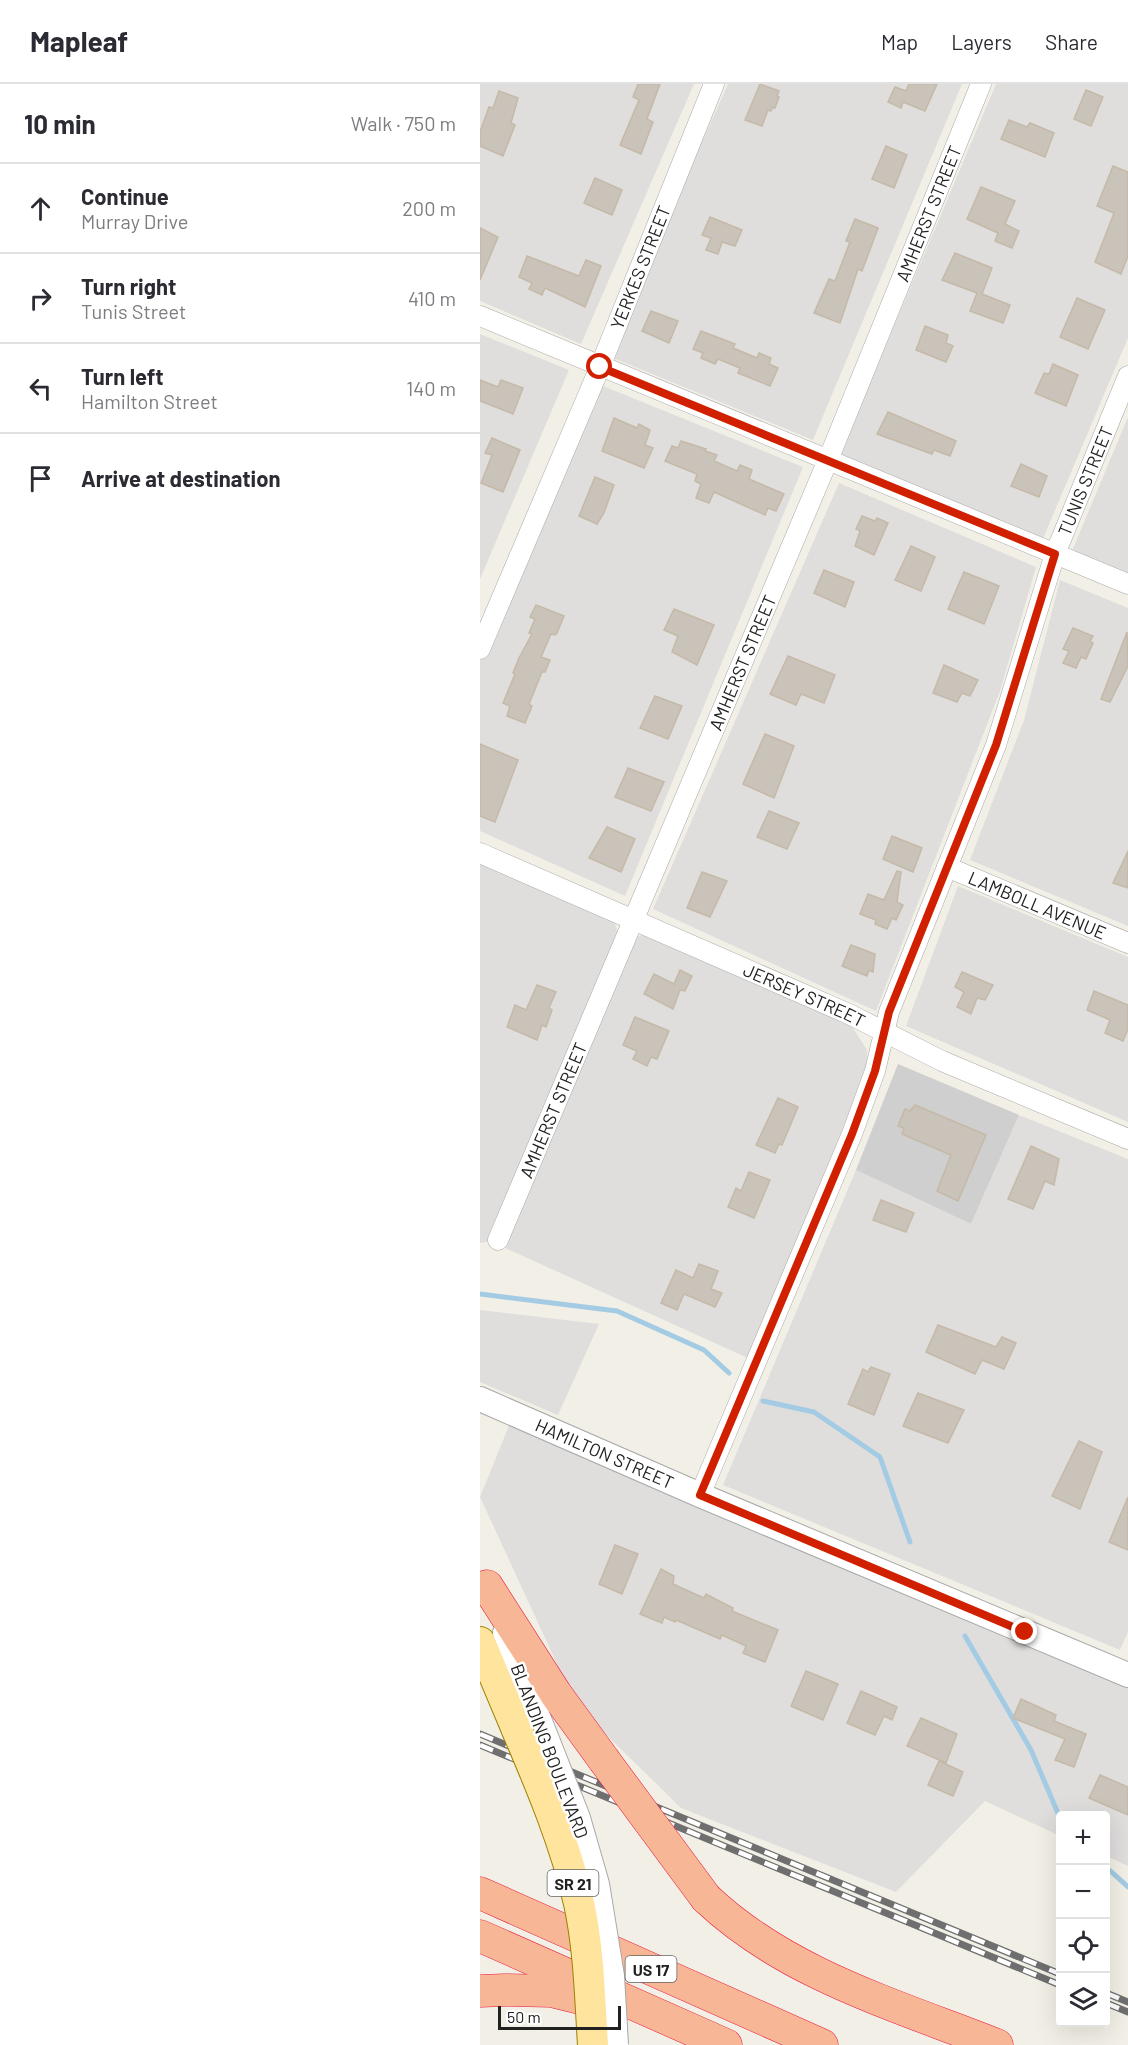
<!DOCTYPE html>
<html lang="en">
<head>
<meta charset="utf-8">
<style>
  body { margin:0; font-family:Barlow,sans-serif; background:#f2f2f3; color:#2b2b33 }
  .controls { position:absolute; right:18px; bottom:18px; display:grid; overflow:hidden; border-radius:6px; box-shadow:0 6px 24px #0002 }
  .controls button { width:54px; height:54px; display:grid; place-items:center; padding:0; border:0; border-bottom:2px solid #e1e1e2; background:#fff; color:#2b2b33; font:30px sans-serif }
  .scale { position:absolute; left:18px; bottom:15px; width:123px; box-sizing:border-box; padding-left:6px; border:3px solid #212121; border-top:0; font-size:16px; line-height:21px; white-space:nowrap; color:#212121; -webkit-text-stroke:4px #fff; paint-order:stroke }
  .stop { position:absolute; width:18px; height:18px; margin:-14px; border:4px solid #d12000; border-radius:50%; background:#fff }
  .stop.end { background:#d12000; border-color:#fff; box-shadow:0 2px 6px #0008 }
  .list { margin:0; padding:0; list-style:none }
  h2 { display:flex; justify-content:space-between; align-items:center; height:78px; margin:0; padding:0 24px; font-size:26px }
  h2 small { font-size:20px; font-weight:400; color:#7c7c81 }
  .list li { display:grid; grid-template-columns:39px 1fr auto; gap:18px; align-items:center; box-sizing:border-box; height:90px; padding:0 24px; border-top:2px solid #e1e1e2 }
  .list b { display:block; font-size:22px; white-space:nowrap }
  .list p { margin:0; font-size:20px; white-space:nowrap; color:#7c7c81 }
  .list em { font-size:20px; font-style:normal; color:#7c7c81 }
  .icon { flex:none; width:33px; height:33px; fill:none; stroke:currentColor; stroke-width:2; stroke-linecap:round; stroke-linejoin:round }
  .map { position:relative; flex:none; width:648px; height:1961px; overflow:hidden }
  header { display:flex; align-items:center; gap:36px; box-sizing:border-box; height:84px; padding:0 30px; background:#fff; border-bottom:2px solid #e1e1e2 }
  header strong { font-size:28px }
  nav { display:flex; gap:33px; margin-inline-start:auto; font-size:21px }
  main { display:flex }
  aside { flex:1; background:#fff }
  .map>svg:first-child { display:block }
  .residential { fill:#dfdedd }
  .religious { fill:#cfcfcf }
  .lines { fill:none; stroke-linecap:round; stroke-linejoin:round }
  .stream { stroke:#a3cbe3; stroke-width:5 }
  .building { fill:#cac3b9; stroke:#c5b9a7; stroke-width:1.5 }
  .minor-casing { stroke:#a8a8a8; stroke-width:21 }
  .tertiary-casing { stroke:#a8a8a8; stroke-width:26 }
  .primary-casing { stroke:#9d8100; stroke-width:32 }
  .trunk-casing { stroke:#eb1840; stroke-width:33 }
  .minor { stroke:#fff; stroke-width:20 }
  .tertiary { stroke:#fff; stroke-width:24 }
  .primary { stroke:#ffe49e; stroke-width:30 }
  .trunk { stroke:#f7b695; stroke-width:32 }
  .rail-casing { stroke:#6f6f6f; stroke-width:7 }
  .rail { stroke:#fff; stroke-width:4.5; stroke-dasharray:14; stroke-linecap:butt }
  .tertiary-bridge-casing { stroke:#a8a8a8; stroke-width:26; stroke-linecap:butt }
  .primary-bridge-casing { stroke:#9d8100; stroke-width:32; stroke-linecap:butt }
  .trunk-bridge-casing { stroke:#eb1840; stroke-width:33; stroke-linecap:butt }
  .tertiary-bridge { stroke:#fff; stroke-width:24 }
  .primary-bridge { stroke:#ffe49e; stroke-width:30 }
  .trunk-bridge { stroke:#f7b695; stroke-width:32 }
  .route { stroke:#d12000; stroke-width:8 }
  .labels { text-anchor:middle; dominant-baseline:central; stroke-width:5; stroke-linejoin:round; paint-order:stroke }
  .shield { fill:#fff; stroke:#646464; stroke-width:1.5 }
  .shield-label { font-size:16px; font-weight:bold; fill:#212121 }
  .street-label { font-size:18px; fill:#212121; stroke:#fff }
</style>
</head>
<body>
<header>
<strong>Mapleaf</strong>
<nav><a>Map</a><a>Layers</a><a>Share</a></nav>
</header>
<main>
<aside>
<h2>10 min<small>Walk · 750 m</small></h2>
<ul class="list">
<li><svg class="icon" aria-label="ahead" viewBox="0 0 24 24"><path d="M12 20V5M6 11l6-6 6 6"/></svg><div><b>Continue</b><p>Murray Drive</p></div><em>200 m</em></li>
<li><svg class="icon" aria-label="right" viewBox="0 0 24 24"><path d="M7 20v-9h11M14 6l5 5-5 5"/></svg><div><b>Turn right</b><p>Tunis Street</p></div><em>410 m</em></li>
<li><svg class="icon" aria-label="left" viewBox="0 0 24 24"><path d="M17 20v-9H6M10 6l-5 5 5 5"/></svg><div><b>Turn left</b><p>Hamilton Street</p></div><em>140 m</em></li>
<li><svg class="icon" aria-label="arrive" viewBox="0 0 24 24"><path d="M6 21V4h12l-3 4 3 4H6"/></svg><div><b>Arrive at destination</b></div></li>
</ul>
</aside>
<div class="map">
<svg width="648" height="1961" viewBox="0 0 648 1961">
  <rect width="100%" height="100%" fill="#f2f0e6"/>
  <g class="residential">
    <polygon points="0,0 214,0 101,260 0,217"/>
    <polygon points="248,0 482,0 333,356 126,271"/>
    <polygon points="516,0 648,0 648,254 562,457 360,370"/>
    <polygon points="0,250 89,286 0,495"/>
    <polygon points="118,300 323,383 145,812 0,747 0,577"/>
    <polygon points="648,333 648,490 592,467"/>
    <polygon points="359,399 556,483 520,607 396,927 173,825"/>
    <polygon points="580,496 648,524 648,842 490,776 544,636"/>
    <polygon points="0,778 134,837 139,852 10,1157 0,1159"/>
    <polygon points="478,802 648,873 648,1038 426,942"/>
    <polygon points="165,850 369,938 387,966 387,985 361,1060 270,1275 23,1163 150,855"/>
    <polygon points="539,1031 648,1075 648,1548 640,1566 243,1401 376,1086 491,1140"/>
    <polygon points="0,1226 119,1240 78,1331 0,1298"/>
    <polygon points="30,1339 648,1599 648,1782 626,1772 626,1732 580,1732 580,1752 505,1717 416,1808 201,1724 96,1621 0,1413"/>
  </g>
  <polygon class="religious" points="418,980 539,1031 491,1140 376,1086"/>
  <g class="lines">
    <g class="stream">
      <polyline points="0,1210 137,1227 224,1266 249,1289"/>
      <polyline points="283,1317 334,1328 400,1373 430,1458"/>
      <polyline points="485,1552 551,1666 580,1734"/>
      <polyline points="626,1783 648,1803"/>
    </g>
  </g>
  <g class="building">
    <polygon points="158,0 180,0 167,35 173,38 161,70 140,61 159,16 153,13"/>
    <polygon points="280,0 299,7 297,12 299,13 295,24 292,24 291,27 288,26 282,42 265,36"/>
    <polygon points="429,0 457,0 445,27 423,18 421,24 408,18 415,3 426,7"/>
    <polygon points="606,6 623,13 611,42 594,35"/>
    <polygon points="19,7 38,14 31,39 35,41 23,72 0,62 0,48 9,23 13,24"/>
    <polygon points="529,36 547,43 550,39 574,49 565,73 521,55"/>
    <polygon points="406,62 427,71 414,104 392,95"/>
    <polygon points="633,82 648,88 648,172 641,190 615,178 634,129 617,122"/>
    <polygon points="115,94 142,106 132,131 104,119"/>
    <polygon points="501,103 535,117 525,140 539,147 532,164 515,157 518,149 487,135"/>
    <polygon points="230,133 262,146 255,162 242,158 238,170 226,166 231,154 222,151"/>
    <polygon points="375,135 398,144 382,187 378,185 360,239 334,229 349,195 355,197 370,158 366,157"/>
    <polygon points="0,144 18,153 0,196"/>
    <polygon points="475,169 512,184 502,210 530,221 523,239 490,227 497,209 462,196"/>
    <polygon points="47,172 99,192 106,176 121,182 105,223 65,204 62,211 49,205 52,199 39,193"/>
    <polygon points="597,214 625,226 608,265 580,253"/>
    <polygon points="171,227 198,237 189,259 162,247"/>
    <polygon points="445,242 468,251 466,259 473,262 466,278 436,266"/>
    <polygon points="221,247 255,260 253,264 277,274 279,269 291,274 289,280 298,284 290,302 258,289 260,284 238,275 235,280 221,274 223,269 213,265"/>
    <polygon points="573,280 598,291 586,322 555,309 564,289 569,290"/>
    <polygon points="0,296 18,303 21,296 43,304 33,330 0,317"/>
    <polygon points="408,328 476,357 470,372 454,366 452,370 397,350"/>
    <polygon points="134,334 157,344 159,340 170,346 165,361 173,364 164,384 122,367"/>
    <polygon points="12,354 40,366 23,408 1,399 12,371 5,369"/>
    <polygon points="201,357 226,365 225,367 237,371 234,377 257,387 260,381 272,386 269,395 304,410 296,427 288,424 285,431 234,408 229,419 216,414 221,400 215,397 217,390 185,377 192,362 198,364"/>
    <polygon points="541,380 567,392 559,413 531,402"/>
    <polygon points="115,393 134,401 124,429 117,440 99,432"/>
    <polygon points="382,432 395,437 397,434 408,439 394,471 375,462 380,447 376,445"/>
    <polygon points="431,462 455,473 441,507 415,496"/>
    <polygon points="344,486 374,498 365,523 334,509"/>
    <polygon points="484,488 519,502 504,540 468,525"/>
    <polygon points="56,521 84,532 77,549 75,551 71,550 61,573 70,576 65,588 62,588 49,620 52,622 45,639 27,632 30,622 23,619 35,590 33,589 39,574 52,550 49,549 55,535 50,533"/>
    <polygon points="194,525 234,541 217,581 192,568 198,552 184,546"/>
    <polygon points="593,544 613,552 610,557 613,559 606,575 601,573 596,584 583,579 589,567 583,565"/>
    <polygon points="647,548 648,582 630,618 621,615"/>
    <polygon points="308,572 355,591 344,619 321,610 316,621 290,610"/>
    <polygon points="464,581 498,596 490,612 482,609 477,618 453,609"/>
    <polygon points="175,612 202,622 188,655 160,644"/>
    <polygon points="285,650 314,662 294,714 263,700"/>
    <polygon points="0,660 38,676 15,738 0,732"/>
    <polygon points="148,684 184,698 171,727 135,713"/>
    <polygon points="289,727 319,739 307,765 277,753"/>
    <polygon points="127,743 155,755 141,788 109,774"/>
    <polygon points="412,752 442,764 433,788 403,775"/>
    <polygon points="648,767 648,804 633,799"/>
    <polygon points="417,787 421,788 417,818 423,821 416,836 412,834 407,845 395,840 396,836 380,830 388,810 404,816"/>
    <polygon points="222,788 247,797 230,833 207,824"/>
    <polygon points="371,861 395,870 393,888 389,886 387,892 362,882"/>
    <polygon points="200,886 212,892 205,907 200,906 193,925 164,910 174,890 194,900"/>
    <polygon points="482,888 513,901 505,916 497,914 491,930 477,923 484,908 475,903"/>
    <polygon points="57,901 76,908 69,924 72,926 66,943 62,941 57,956 27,943 35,921 46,926"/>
    <polygon points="614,907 648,921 648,945 643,957 625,949 630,936 607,926"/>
    <polygon points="155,933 189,947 177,975 171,973 167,982 153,975 157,967 143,961"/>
    <polygon points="298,1014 318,1023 302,1061 299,1060 295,1069 276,1061"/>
    <polygon points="435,1021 506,1051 478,1117 457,1107 471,1071 422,1050 424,1044 418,1042 425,1025 430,1027"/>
    <polygon points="551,1062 579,1075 574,1101 565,1097 553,1125 528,1115"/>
    <polygon points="269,1088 290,1096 274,1134 248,1123 256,1104 261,1107"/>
    <polygon points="401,1116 434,1129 426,1148 393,1136"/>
    <polygon points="219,1180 238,1187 231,1205 242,1209 235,1223 204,1210 197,1226 181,1219 196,1186 213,1194"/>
    <polygon points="458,1241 516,1263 522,1253 536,1259 524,1285 502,1276 495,1290 446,1268"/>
    <polygon points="391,1283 410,1290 394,1331 368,1320 383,1285 388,1288"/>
    <polygon points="438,1309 484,1326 468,1359 423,1342"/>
    <polygon points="599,1357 622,1368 600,1425 572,1412"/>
    <polygon points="648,1413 648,1466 629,1458"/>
    <polygon points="135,1461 158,1470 142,1510 119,1500"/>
    <polygon points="181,1485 194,1492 193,1500 224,1514 226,1510 253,1524 252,1527 298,1546 285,1578 263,1569 266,1562 242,1551 240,1555 196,1536 195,1538 184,1533 182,1539 160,1530"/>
    <polygon points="326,1587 358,1600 343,1636 311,1622"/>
    <polygon points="381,1607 417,1623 412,1636 404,1632 395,1651 367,1639"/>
    <polygon points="541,1615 576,1631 574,1637 606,1650 594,1683 575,1676 585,1655 533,1634"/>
    <polygon points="441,1634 477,1650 466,1679 427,1662"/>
    <polygon points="459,1677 483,1688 473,1712 448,1701"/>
    <polygon points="620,1691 648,1703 648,1731 609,1714"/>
  </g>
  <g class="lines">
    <g class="minor-casing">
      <g id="minor">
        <polyline points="0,232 648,500"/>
        <path id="s1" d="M 0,565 L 120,283 L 234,0"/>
        <path id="s2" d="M 0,769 L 369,930 L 462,977 L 648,1055"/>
        <path id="s3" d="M 467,783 L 648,859"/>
        <path id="s4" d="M 18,1156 L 348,376 L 501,0"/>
        <path id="s5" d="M 220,1411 L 372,1050 L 395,987 L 409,928 L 516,661 L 575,470 L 648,292"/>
      </g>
    </g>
    <g class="tertiary-casing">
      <g id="tertiary">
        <path id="s6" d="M 0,1315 L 220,1411 L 648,1591"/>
        <polyline points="25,1549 68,1658"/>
      </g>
    </g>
    <g class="primary-casing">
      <polyline id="primary" points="0,1558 37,1646"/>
    </g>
    <g class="trunk-casing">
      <g id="trunk">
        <polyline points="7,1502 76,1610 124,1676"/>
        <polyline points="0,1809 342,1961"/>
        <path d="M 226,1814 C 306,1890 416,1921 517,1961"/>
        <polyline points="0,1852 246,1961"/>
        <polyline points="0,1907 25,1906 71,1907 112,1917"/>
      </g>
    </g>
    <use href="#minor" class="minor"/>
    <use href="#tertiary" class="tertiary"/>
    <use href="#primary" class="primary"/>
    <use href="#trunk" class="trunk"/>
    <g class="rail-casing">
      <g id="rail">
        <polyline points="0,1650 580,1890"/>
        <polyline points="0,1661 580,1901"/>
        <polyline points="626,1909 648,1918"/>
        <polyline points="626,1919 648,1928"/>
      </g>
    </g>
    <use href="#rail" class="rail"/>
    <g class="tertiary-bridge-casing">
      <polyline id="tertiary-bridge" points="68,1658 98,1734 117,1800 132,1892 136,1961"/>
    </g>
    <g class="primary-bridge-casing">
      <path id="primary-bridge" d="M 37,1646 C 61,1702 85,1759 99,1819 C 109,1865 110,1914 113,1961"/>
    </g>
    <g class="trunk-bridge-casing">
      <polyline id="trunk-bridge" points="124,1676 226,1814"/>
    </g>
    <use href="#tertiary-bridge" class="tertiary-bridge"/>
    <use href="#primary-bridge" class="primary-bridge"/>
    <use href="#trunk-bridge" class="trunk-bridge"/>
  </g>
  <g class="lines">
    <polyline class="route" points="120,283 575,470 516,661 409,928 395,987 372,1050 220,1411 545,1548"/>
  </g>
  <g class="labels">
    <g class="shield">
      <rect x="67.5" y="1786" width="51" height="26" rx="4.5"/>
      <rect x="145.5" y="1872" width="51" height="26" rx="4.5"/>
    </g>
    <g class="shield-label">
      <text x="93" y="1799">SR 21</text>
      <text x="171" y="1885">US 17</text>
    </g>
    <g class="street-label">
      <text stroke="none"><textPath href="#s4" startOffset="1113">AMHERST STREET</textPath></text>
      <text stroke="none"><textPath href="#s1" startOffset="414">YERKES STREET</textPath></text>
      <text stroke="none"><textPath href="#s5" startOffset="1086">TUNIS STREET</textPath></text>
      <text stroke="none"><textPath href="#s4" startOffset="627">AMHERST STREET</textPath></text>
      <text stroke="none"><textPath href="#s3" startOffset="98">LAMBOLL AVENUE</textPath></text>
      <text stroke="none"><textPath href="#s2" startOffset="354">JERSEY STREET</textPath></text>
      <text stroke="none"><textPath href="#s4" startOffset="141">AMHERST STREET</textPath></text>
      <text stroke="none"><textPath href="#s6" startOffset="136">HAMILTON STREET</textPath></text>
      <text transform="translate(70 1667) rotate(69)">BLANDING BOULEVARD</text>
    </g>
  </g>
</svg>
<div class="controls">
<button>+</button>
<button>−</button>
<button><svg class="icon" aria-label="locate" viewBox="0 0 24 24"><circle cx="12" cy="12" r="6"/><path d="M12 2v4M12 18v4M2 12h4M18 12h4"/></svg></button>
<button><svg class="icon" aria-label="layers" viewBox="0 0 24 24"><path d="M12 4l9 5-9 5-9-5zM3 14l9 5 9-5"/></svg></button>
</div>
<div class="scale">50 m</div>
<div class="stop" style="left:120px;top:283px"></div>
<div class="stop end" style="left:545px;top:1548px"></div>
</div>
</main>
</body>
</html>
